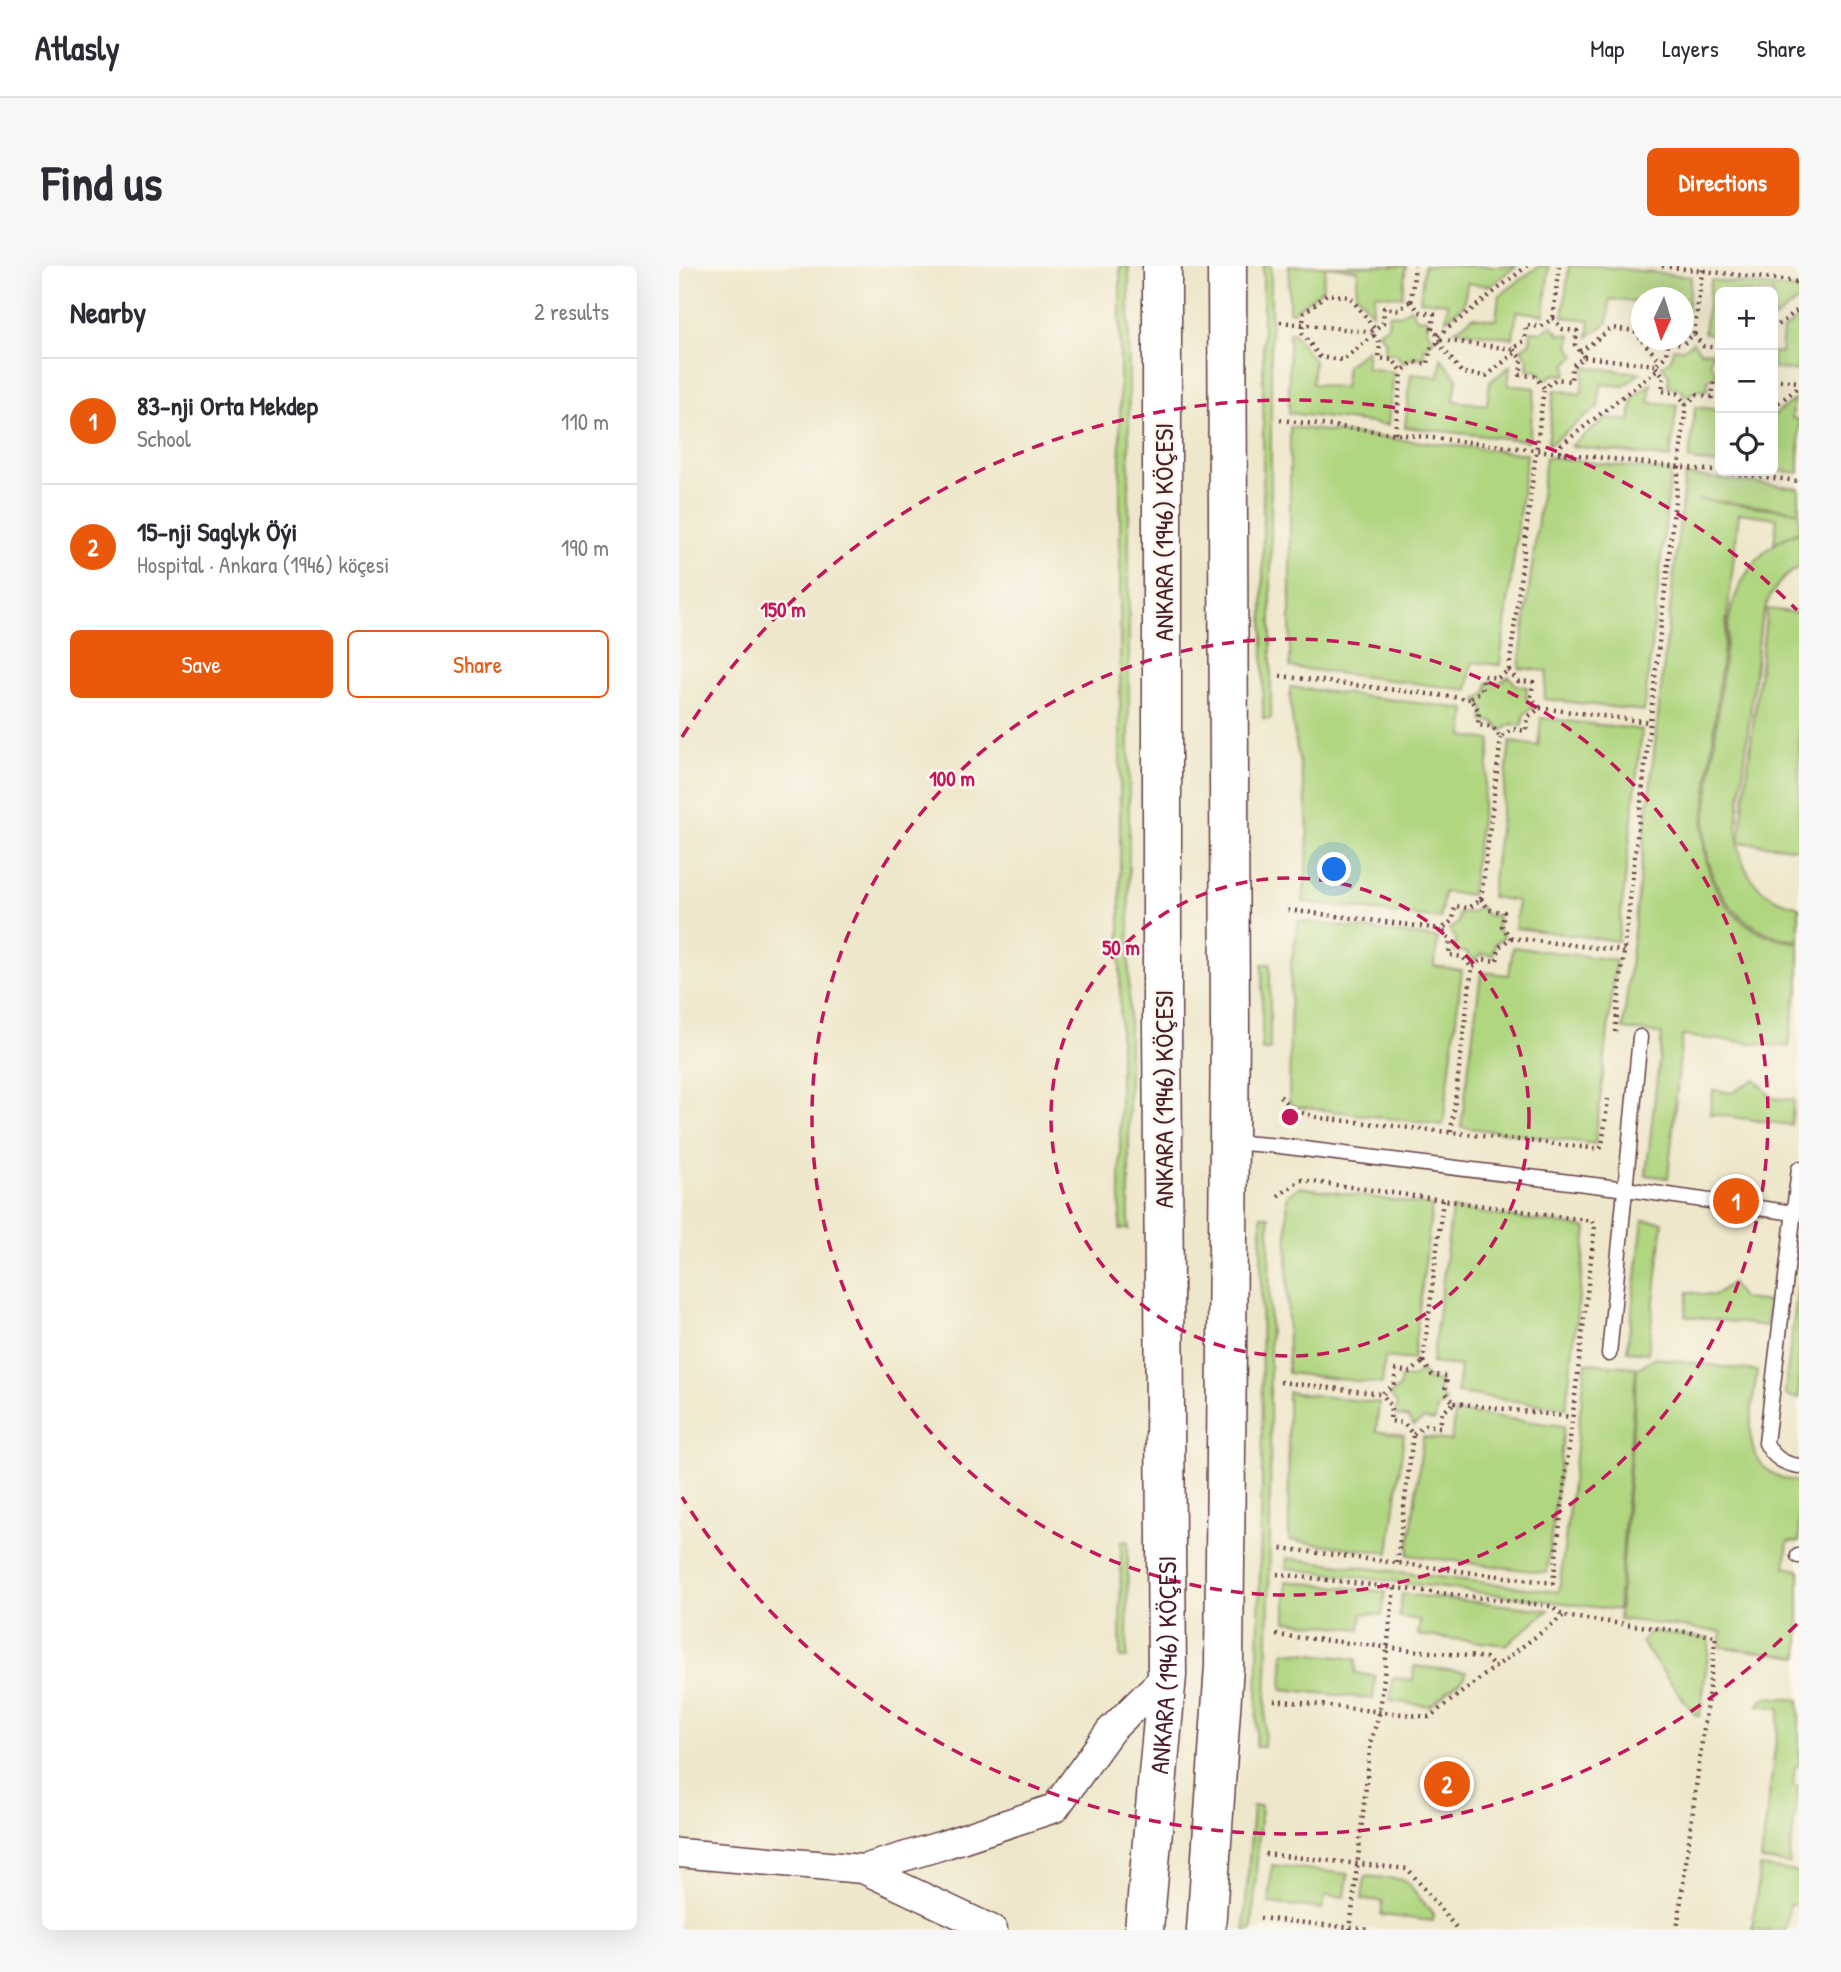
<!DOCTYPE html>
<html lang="en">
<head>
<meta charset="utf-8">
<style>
  body { margin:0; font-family:"Patrick Hand",sans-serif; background:#f7f7f7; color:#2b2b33 }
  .controls { position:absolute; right:21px; top:21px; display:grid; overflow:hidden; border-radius:10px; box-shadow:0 7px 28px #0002 }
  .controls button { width:63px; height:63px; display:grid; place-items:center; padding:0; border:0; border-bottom:2px solid #e1e1e2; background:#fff; color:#2b2b33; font:35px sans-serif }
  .compass { position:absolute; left:952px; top:21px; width:63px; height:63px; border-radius:50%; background:#fff; box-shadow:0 7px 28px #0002; rotate:184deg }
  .you { position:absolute; left:656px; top:604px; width:24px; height:24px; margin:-18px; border:5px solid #fff; border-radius:50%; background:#1a73e8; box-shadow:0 0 0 10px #1a73e833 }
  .badge { display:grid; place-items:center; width:46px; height:46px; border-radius:50%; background:#ea580c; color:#fff; font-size:23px; font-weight:700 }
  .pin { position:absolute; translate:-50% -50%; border:4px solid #fff; box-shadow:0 2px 7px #0006 }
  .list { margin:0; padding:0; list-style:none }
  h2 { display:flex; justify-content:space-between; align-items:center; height:91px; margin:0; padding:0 28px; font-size:30px }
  h2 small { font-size:23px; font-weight:400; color:#7c7c81 }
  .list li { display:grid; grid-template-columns:46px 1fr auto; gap:21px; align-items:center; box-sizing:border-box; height:126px; padding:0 28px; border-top:2px solid #e1e1e2 }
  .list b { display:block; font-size:26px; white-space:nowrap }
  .list p { margin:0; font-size:23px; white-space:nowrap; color:#7c7c81 }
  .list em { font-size:23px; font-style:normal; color:#7c7c81 }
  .actions { display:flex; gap:14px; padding:21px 28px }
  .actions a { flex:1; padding:16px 0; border:2px solid #ea580c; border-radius:10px; text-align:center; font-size:24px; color:#ea580c }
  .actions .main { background:#ea580c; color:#fff }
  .icon { flex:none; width:38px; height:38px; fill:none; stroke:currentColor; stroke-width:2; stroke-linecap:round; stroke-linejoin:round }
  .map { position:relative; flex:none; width:1120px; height:1664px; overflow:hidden; border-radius:10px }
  header { display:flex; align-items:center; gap:42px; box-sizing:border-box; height:98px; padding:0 35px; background:#fff; border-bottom:2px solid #e1e1e2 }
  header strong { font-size:33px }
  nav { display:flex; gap:38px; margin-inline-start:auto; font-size:24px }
  .intro { display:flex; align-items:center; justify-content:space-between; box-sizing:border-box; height:168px; padding:0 42px }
  h1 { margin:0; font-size:49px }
  .button { padding:18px 32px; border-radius:10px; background:#ea580c; color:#fff; font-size:24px; font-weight:700 }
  main { display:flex; gap:42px; padding:0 42px }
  aside { flex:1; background:#fff; border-radius:10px; box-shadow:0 7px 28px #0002 }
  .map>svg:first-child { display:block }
  .green { fill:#b0d680; stroke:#7d7a56; stroke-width:2 }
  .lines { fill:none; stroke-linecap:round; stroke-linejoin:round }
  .service-casing { stroke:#633d43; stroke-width:17 }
  .minor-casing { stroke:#633d43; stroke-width:31 }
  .secondary-casing { stroke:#633d43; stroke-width:41 }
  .path { stroke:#633d43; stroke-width:4.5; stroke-dasharray:2 5; stroke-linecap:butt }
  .service { stroke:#fff; stroke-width:14 }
  .minor { stroke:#fff; stroke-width:28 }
  .secondary { stroke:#fff; stroke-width:38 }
  .ring { fill:none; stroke:#c2185b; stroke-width:3.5; stroke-dasharray:12 9 }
  .labels { text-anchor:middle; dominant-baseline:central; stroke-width:5; stroke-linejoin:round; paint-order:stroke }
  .street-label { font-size:26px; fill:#4a1f2b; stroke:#fbf7ec }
  .centre { fill:#c2185b; stroke:#fbf7ec; stroke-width:3.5 }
  .ring-label { font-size:21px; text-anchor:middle; font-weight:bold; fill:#c2185b; stroke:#fbf7ec; stroke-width:5; stroke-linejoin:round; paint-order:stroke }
</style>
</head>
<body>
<header>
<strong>Atlasly</strong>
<nav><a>Map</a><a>Layers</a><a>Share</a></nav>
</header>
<div class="intro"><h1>Find us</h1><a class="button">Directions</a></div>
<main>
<aside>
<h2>Nearby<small>2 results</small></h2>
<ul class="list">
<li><span class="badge">1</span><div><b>83-nji Orta Mekdep</b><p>School</p></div><em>110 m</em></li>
<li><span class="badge">2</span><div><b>15-nji Saglyk Öýi</b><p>Hospital · Ankara (1946) köçesi</p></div><em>190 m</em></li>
</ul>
<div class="actions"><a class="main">Save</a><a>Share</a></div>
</aside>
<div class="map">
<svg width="1120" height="1664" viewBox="0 0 1120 1664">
  <rect width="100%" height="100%" fill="#fbf7ec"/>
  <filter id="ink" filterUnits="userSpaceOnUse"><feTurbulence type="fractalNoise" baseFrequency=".0143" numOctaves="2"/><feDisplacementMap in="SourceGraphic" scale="14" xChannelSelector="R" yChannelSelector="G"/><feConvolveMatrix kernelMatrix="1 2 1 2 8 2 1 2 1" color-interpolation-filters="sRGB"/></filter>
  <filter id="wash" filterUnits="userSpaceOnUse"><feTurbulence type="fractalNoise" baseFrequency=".00686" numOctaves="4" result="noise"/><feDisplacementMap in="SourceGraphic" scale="28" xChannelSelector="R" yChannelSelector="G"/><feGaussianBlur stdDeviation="1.57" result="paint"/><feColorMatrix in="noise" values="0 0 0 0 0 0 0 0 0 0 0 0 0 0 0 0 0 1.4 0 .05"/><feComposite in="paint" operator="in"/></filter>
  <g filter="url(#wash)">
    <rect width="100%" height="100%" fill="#efe7cb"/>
    <g class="green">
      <rect x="441" y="0" width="9" height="963"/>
      <rect x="584" y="0" width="8" height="453"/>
      <polygon points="610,0 727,0 723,31 696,28 693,47 677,27 679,4 647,0 643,23 614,46 610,45"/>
      <polygon points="745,0 837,0 811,20 788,17 785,39 767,54 769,37 741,34"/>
      <polygon points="860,0 870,0 865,49 838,45 834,72 776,64 794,51 817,54 820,30"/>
      <polygon points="890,0 917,0 1012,11 1006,65 1004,32 962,32 962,37 931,33 929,56 909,71 911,54 884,51"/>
      <polygon points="1032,14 1120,24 1120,34 1095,53 1094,26 1041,26 1041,69 1025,67"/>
      <polygon points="731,42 738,52 749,53 748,64 755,74 746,80 744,92 733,91 724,97 717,88 705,87 707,76 699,66 709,60 710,48 721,49"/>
      <polygon points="1120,52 1118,105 1094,102 1094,86 1102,87 1104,64"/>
      <polygon points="873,59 880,68 892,69 890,81 897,90 888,97 887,109 876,108 866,114 859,105 848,104 849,92 842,83 851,76 852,65 864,66"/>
      <polygon points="610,67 614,67 635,95 633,118 665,122 668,99 689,83 687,102 715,106 709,159 610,147"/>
      <polygon points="1014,76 1021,85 1033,86 1031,98 1039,107 1029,114 1028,125 1017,124 1007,131 1000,122 989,121 990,109 983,100 992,93 994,82 1005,83"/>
      <polygon points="762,92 778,112 775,135 808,139 811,116 831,100 829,119 856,122 850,175 726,161 732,108 760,111"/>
      <polygon points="906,101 961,107 945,120 922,118 919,141 871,178 869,178 875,124 902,128"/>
      <polygon points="972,117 970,136 998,139 991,192 892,180 928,152 951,155 954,132"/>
      <polygon points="1115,134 1113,152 1120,154 1120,207 1094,204 1095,149"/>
      <polygon points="1016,141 1041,144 1041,198 1010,194"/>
      <polygon points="611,161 848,188 821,399 793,396 789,424 611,401"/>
      <polygon points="867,191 992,206 965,445 865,433 868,405 840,402"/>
      <path d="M 1006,209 L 1120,222 L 1120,245 L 1018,233 L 1120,246 L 1120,265 L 1095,277 L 1098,252 L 1060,247 L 1024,558 C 1023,621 1054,669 1120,677 L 1120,722 L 1115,739 L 1110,781 L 1003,770 L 989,912 L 967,909 L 983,768 L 944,763 Z"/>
      <path d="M 1120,266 L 1120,301 C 1098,313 1088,332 1082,355 L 1058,561 C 1059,604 1077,631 1120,641 L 1120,675 C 1057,667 1025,619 1026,559 L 1050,352 C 1059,313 1080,280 1120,266 Z"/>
      <polygon points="1088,343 1120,347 1120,583 1060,576"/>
      <polygon points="830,410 837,419 848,421 847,432 854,441 845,448 843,460 832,458 823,465 815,456 804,455 805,443 798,434 807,427 809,416 820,417"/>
      <path d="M 611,421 L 787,443 L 784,470 L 812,474 L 792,629 L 765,626 L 761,653 L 624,636 C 628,604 631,570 627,538 C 623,499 611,461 611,421 Z"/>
      <polygon points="862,452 963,464 939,675 836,662 839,635 812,631 831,476 859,480"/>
      <polygon points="801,640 808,649 819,650 818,662 825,671 816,678 814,689 803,688 794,695 787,686 775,685 777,673 770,664 779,657 780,646 792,647"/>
      <polygon points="620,655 759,672 755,700 783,704 764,859 613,840 610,834 612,697"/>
      <polygon points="834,681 937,694 916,878 782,861 802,706 830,709"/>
      <rect x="583" y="698" width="8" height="86"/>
      <polygon points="1076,813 1093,832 1115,834 1112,859 1031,848 1034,824 1053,827"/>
      <polygon points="620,921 753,940 734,1094 706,1091 703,1118 609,1107 608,930"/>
      <polygon points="773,943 908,962 887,1142 778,1127 781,1100 753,1097"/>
      <path d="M 582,950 L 590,950 C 591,1127 594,1304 585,1481 L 577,1481 L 583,1212 Z"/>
      <polygon points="964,954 984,956 969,1087 948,1085"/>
      <polygon points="1052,1017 1064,1033 1090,1036 1087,1060 1006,1050 1009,1026 1035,1030"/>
      <polygon points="1119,1018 1120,1018 1120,1132 1108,1130 1106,1124"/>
      <path d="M 975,1092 L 1078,1105 C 1073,1151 1054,1207 1120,1216 L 1120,1276 L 1109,1275 L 1106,1301 L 1120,1304 L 1120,1391 L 1041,1381 L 1043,1366 L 940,1353 L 958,1103 Z"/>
      <polygon points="907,1097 957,1101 939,1344 607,1302 608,1292 880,1326"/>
      <polygon points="743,1105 750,1114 761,1116 760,1127 767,1136 758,1143 756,1155 745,1153 735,1160 728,1151 717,1150 718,1138 711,1129 720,1122 722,1111 733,1112"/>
      <polygon points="609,1126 700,1137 697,1165 725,1169 710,1287 610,1274"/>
      <polygon points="776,1146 885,1160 868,1307 729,1289 744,1171 772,1175"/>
      <polygon points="442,1275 449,1275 448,1392 441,1392"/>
      <polygon points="607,1315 706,1326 703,1349 683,1347 681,1363 607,1355"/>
      <polygon points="723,1328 870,1344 827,1379 739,1369 741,1354 720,1351"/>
      <polygon points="972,1365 1031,1373 1021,1450 1016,1449 962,1376"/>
      <polygon points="605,1385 677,1393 676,1407 696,1410 694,1433 603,1423"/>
      <polygon points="735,1400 787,1406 786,1411 751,1440 711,1435 714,1412 734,1414"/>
      <polygon points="1090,1431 1120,1434 1120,1500 1116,1500 1114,1520 1119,1521 1110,1598 1082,1594 1101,1442 1079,1439 1082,1435"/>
      <polygon points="574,1540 582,1540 573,1664 565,1664"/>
      <polygon points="593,1599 669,1608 666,1631 646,1629 644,1643 590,1637"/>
      <polygon points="1081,1601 1120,1606 1120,1639 1110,1638 1107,1664 1073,1664"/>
      <polygon points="686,1610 726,1614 755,1649 754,1655 702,1649 704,1635 683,1633"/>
    </g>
  </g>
  <g filter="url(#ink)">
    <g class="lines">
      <g class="service-casing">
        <g id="service">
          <polyline points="551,876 601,880 947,923 1115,947"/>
          <path d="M 1120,903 L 1087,1177 C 1094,1191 1104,1198 1120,1200"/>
          <polyline points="930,1088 961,771"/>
          <polyline points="1119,1290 1120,1290"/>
        </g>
      </g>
      <g class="minor-casing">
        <g id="minor">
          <polyline points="0,1587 184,1603 314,1664"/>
          <polyline points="184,1603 264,1579 376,1542 431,1465 488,1409"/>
        </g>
      </g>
      <g class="secondary-casing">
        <g id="secondary">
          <path id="s1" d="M 465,1664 L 488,1409 L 483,759 L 483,0"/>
          <polyline points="527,1664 545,1400 551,762 548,0"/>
        </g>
      </g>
      <g class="path">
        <polyline points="983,0 1120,16"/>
        <polygon points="732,35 740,46 755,48 753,63 762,74 751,83 749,98 734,96 723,105 714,94 700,92 701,77 692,66 704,57 705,42 720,44"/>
        <polyline points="732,35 736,0"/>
        <polyline points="874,51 880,0"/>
        <polygon points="874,52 883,63 898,65 896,79 905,91 893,100 892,115 877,113 865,122 856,110 841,109 843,94 834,83 846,74 847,59 862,61"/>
        <polyline points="601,56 692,66"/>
        <polyline points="1094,63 1120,43"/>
        <polyline points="1015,68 1024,0"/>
        <polyline points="695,69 664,94 641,91 623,67 625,47 648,28 671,31 696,63"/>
        <polyline points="759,70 848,0"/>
        <polyline points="762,74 834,83"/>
        <polyline points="963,74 981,95"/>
        <polyline points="759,76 783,107 807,110 837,86"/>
        <polyline points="901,86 933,62 956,65 962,72"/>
        <polyline points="905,91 976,99"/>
        <polyline points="1041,102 1037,96 1039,82 1024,80 1015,68 1004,78 989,76 987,90 976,99 985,111 983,125 998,127 1007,138 1018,129 1033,131 1035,116 1041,111"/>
        <polyline points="1094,113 1118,116"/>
        <polyline points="1094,141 1120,121"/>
        <polyline points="601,154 1120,215"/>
        <polyline points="716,167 723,105"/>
        <polyline points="881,186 882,179 979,103"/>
        <polyline points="830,404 865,122"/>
        <polygon points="830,404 839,415 854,416 852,431 861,442 849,451 847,465 833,463 822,472 813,461 799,459 800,445 791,433 803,424 805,410 819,412"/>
        <polyline points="601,410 791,433"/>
        <polyline points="861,442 971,456"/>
        <polygon points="802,633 810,644 825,646 823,660 832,672 820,681 818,695 804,693 793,702 784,691 770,689 771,674 763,663 774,654 776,640 790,642"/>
        <polyline points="802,633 822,472"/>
        <polyline points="609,644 763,663"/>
        <polyline points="832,672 946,685"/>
        <polyline points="936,766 1007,138"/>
        <path d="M 601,830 C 613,845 624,848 642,852 L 921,883 L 923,880 L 929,833"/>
        <polyline points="772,866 793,702"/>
        <polyline points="599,930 622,914 913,955 916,959 874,1317 601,1282"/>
        <polygon points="744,1096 753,1109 768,1110 766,1126 775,1137 763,1147 761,1161 746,1159 734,1169 725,1157 711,1155 712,1140 703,1128 715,1119 717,1104 732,1106"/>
        <polyline points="744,1096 764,934"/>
        <polyline points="601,1116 703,1128"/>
        <polyline points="775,1137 893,1151"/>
        <polyline points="718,1297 734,1169"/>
        <polyline points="598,1308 872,1340 884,1350 1037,1370 998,1664"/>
        <polyline points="597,1369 807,1392 816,1402"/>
        <polyline points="595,1434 750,1451 884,1350"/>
        <polyline points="586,1588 729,1603 779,1664"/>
        <polyline points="581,1652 692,1664"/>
        <polyline points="671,1664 692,1475 701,1445 715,1322"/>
      </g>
      <use href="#service" class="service"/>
      <use href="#minor" class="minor"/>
      <use href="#secondary" class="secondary"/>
    </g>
  </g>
  <g class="ring">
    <circle cx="611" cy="851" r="239"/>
    <circle cx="611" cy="851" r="478"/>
    <path d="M1118 1358A717 717 0 0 1 3 1231M3 471A717 717 0 0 1 1118 344"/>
  </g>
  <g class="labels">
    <g class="street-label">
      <text transform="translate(484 266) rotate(-90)">ANKARA (1946) KÖÇESI</text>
      <text transform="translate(484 833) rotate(-90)">ANKARA (1946) KÖÇESI</text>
      <text stroke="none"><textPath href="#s1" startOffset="266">ANKARA (1946) KÖÇESI</textPath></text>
    </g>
  </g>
  <circle cx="611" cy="851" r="10" class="centre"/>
  <g class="ring-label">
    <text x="104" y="351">150 m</text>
    <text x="273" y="520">100 m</text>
    <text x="442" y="689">50 m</text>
  </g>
</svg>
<div class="controls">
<button>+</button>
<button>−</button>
<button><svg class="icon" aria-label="locate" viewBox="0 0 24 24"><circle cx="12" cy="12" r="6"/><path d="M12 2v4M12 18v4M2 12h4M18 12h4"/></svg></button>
</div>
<svg class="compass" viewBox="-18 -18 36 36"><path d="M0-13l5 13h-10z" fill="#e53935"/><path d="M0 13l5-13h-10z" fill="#7c7c81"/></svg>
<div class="you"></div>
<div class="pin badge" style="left:1057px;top:935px">1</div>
<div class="pin badge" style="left:768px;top:1518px">2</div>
</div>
</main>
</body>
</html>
